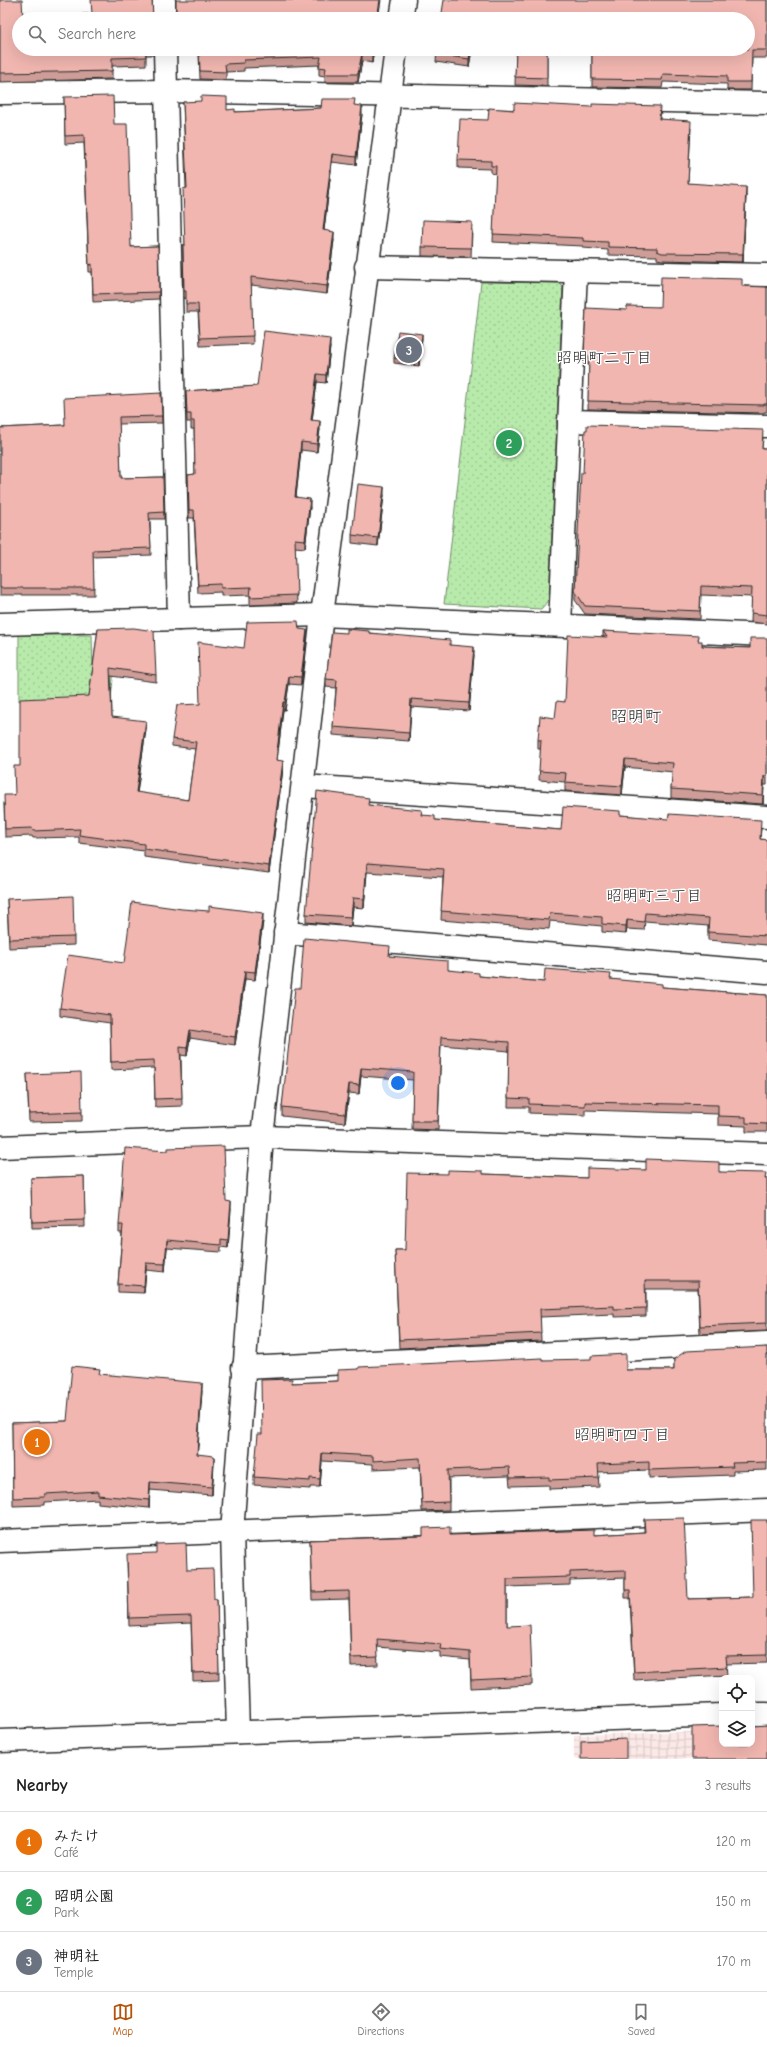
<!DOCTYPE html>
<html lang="en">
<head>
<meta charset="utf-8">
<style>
  body { margin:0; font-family:"Comic Neue","Klee One",sans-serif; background:#f6f6f6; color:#202124 }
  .controls { position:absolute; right:12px; bottom:12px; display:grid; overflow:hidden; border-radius:8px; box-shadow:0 4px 16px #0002 }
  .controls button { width:36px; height:36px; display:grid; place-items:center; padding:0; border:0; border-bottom:1px solid #e0e0e0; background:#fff; color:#202124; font:20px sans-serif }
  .you { position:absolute; left:398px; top:1083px; width:14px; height:14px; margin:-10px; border:3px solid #fff; border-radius:50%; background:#1a73e8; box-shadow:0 0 0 6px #1a73e833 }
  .badge { display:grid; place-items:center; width:26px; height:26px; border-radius:50%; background:#b45309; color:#fff; font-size:13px; font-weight:700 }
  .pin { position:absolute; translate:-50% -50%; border:2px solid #fff; box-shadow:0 1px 4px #0006 }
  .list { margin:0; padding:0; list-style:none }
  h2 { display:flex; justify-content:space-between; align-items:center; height:52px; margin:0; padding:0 16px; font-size:17px }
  h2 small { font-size:13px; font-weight:400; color:#757577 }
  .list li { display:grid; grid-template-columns:26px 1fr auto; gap:12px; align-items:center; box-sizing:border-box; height:60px; padding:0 16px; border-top:1px solid #e0e0e0 }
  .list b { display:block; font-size:15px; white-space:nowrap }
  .list p { margin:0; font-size:13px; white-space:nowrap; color:#757577 }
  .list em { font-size:13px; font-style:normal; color:#757577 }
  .icon { flex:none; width:22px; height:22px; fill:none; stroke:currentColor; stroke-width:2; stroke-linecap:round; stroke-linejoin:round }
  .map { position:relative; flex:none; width:767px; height:1759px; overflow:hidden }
  .search { position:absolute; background:#fff; box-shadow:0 4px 16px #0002; left:12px; right:12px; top:12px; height:44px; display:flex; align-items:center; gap:10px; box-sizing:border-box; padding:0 14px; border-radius:22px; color:#757577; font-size:15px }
  .sheet { height:232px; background:#fff }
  nav { display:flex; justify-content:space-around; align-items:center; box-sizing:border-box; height:56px; border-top:1px solid #e0e0e0; background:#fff; font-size:11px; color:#757577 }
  nav a { display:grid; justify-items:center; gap:2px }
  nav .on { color:#b45309 }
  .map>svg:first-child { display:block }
  .industrial { fill:url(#industrial-grid) }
  .green { fill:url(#green-dots); stroke:#728b6b }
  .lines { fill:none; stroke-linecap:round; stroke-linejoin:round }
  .minor-casing { stroke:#2b2b2b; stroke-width:25 }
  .minor { stroke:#fff; stroke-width:22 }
  .wall { fill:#cf9d97; stroke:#2b2b2b }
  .shaded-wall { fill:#a97f7b; stroke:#2b2b2b }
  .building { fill:#f1b6b0; stroke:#2b2b2b }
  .labels { text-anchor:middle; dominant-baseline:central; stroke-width:3; stroke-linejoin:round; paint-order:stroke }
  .neighbourhood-label { font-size:16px; fill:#2b2b2b; stroke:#fff }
  .quarter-label { font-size:17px; fill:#2b2b2b; stroke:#fff }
</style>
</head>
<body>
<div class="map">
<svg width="767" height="1759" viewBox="0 0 767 1759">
  <defs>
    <pattern id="industrial-grid" width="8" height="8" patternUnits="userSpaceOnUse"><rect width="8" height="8" fill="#fbe9e7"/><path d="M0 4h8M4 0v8" fill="none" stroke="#d7c8c6"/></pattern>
    <pattern id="green-dots" width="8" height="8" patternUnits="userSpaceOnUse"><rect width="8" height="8" fill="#b8ebab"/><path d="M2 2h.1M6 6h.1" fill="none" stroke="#9eca93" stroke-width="1.8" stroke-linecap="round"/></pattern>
  </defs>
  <rect width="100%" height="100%" fill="#fff"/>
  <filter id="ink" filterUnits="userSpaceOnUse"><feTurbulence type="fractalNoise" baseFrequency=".025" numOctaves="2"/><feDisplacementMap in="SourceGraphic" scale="8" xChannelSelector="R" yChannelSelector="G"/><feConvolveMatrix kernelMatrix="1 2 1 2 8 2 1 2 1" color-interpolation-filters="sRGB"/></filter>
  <g filter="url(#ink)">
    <polygon class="industrial" points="722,1731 722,1744 752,1744 767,1759 574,1759 574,1735"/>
    <g class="green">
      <polygon points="481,282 559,283 563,287 549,600 541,609 444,604"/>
      <polygon points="19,635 92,635 93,668 114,670 111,698 19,701"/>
    </g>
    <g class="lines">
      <g class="minor-casing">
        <g id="minor">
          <polyline points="164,0 164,19"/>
          <polyline points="401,19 404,0"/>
          <polyline points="165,49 179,619"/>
          <polyline points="0,93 166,91 767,103"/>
          <polyline points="366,267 767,275"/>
          <polyline points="569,421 767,426"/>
          <polyline points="0,624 322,615 767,635"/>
          <polyline points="560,625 576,271"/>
          <polyline points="303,786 767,817"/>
          <polyline points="285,933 767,972"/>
          <polyline points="0,1147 262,1137 767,1154"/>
          <polyline points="243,1368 767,1343"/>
          <polyline points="0,1541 767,1510"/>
          <polyline points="752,1714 767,1714"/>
          <polyline points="238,1732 232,1532 262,1137 322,615 396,49"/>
          <polyline points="0,1741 722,1715"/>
        </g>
      </g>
      <use href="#minor" class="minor"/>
    </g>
    <g class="wall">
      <polygon points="0,0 19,49 153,49 153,55 146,55 146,65 112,66 112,79 0,82"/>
      <polygon points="767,0 767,58 752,58 751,90 727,90 727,84 663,82 662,88 592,87 592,49 748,49"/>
      <polygon points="177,49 374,49 372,63 362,61 358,82 325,82 325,76 319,75 319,65 244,68 244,71 226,72 226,80 200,79 199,53 178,54"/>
      <polygon points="437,49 472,49 469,67 436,62"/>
      <polygon points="504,49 547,49 547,86 515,85 516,51"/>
      <polygon points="64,97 114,124 131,247 158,246 159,299 93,302 92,272 89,272 84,143 65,144"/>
      <polygon points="183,102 227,110 235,112 321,108 355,105 362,114 356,165 332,162 324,230 334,240 327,294 251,285 253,344 200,346 198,312 186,312 186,298 184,299 183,245 185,245 186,188"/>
      <polygon points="514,110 660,113 660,119 691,128 688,183 746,195 743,262 662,260 657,259 657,256 608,255 608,250 583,248 583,246 493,242 496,174 491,173 491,169 458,168 458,160 488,120"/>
      <polygon points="472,230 471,257 422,256 422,247"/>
      <polygon points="742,286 767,287 767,412 764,412 764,413 588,409 589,364 584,364 584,356 627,310 660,307"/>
      <polygon points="422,338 419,366 394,363 394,358"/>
      <polygon points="330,347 326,383 317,382 312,420 320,429 317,452 301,450 296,497 310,507 305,548 295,547 297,603 250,605 250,595 221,596 221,592 198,593 194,518 189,518 188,475 195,474 194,429 191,429 191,422 187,422 186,391 257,386"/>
      <polygon points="161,393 162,423 119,424 121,478 163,477 164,519 150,519 151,555 93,557 94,595 0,595 0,428 64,425"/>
      <polygon points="763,438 762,449 767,449 767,624 751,622 752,597 701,595 700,619 585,614 575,600 575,591 583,473"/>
      <polygon points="384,495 378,546 352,543 352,535"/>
      <polygon points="98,629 156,675 156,682 111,676 112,717 146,729 137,793 188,800 195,749 172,746 172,739 244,648 299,629 307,638 301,685 289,684 285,710 283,710 277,761 283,769 269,873 144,857 144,851 79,843 79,837 33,838 32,836 5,837 4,803 14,795 89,696"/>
      <polygon points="603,631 699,641 702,646 750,648 767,638 767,785 764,785 763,804 671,798 671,789 673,772 625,767 622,795 565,791 565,782 539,780 541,749 538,749 538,740 555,718 603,637"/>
      <polygon points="347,633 369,633 450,645 474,655 469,711 411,707 409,741 333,735 333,727 336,688 326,687 326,679"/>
      <polygon points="369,805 422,815 435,820 561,830 620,815 761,829 760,839 767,840 767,945 708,940 708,926 645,921 644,930 627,929 626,934 602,932 602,926 550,921 549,929 441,920 443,877 367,872 364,908 353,907 351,926 306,922 306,914"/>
      <polygon points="7,899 74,937 74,945 9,948"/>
      <polygon points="263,921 255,980 245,979 235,1045 190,1038 187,1056 181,1055 182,1106 155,1107 154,1068 111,1070 110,1023 60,1016 60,1008 124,963"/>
      <polygon points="389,956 448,970 479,976 544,982 611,979 662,987 767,995 767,1132 746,1132 746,1126 718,1125 718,1114 585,1110 585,1115 529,1113 529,1107 508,1107 509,1051 441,1045 438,1130 412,1129 413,1080 361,1076 359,1094 349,1093 345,1123 282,1116 282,1107 300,988"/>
      <polygon points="27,1074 82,1112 82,1121 29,1122"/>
      <polygon points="646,1170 719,1172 767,1179 767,1331 700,1334 698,1289 646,1289 646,1316 614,1317 614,1314 540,1317 541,1341 399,1348 395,1250 405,1250 448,1174 483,1174 587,1178"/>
      <polygon points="84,1176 85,1227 32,1228 31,1178"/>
      <polygon points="226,1201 231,1209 228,1248 221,1247 221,1252 167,1248 165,1272 146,1270 144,1293 118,1292 118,1284 122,1233 119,1233 119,1225"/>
      <polygon points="767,1347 767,1470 733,1471 733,1475 649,1478 649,1470 598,1472 599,1487 549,1489 549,1485 510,1486 509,1476 449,1478 449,1510 422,1511 420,1467 373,1469 373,1464 322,1461 320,1487 310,1487 310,1489 254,1485 254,1477 262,1434 292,1383 338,1381 359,1369 542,1360 626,1370 674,1370 674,1359"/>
      <polygon points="100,1375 202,1391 197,1454 214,1463 212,1495 150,1490 149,1508 98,1503 98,1499 45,1502 45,1505 13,1506 12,1423 67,1421"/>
      <polygon points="644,1519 688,1599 753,1597 767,1520 767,1663 726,1664 727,1675 634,1680 630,1598 625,1598 625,1578 570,1580 570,1585 507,1587 507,1626 532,1677 532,1685 471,1688 470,1660 440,1657 440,1652 377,1647 378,1665 351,1666 349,1599 312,1600 310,1540 450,1535 594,1535 644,1532"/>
      <polygon points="127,1562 187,1570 214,1599 217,1599 219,1680 193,1681 191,1623 129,1626"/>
    </g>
    <g class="shaded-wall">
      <polygon points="380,0 381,0 378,19 377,19"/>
      <polygon points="373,49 374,49 372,63 372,54"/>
      <polygon points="471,49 472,49 469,67 469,59"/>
      <polygon points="362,53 362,61 358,82 358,74"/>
      <polygon points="362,106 362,114 356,165 356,157"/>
      <polygon points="332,154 332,162 323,238 323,230"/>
      <polygon points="746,187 746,195 743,262 743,254"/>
      <polygon points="334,232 334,240 327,294 327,286"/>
      <polygon points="422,334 422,338 419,366 419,361"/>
      <polygon points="330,339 330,347 326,383 326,375"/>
      <polygon points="317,374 317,382 311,428 311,420"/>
      <polygon points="320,421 320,429 317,452 317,444"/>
      <polygon points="301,442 301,450 295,505 295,497"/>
      <polygon points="384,487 384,495 378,546 378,538"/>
      <polygon points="310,499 310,507 305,548 305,540"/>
      <polygon points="307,630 307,638 301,685 301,677"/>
      <polygon points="474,647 474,655 469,711 469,703"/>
      <polygon points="289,676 289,684 285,710 285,702"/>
      <polygon points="411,699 411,707 409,741 409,733"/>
      <polygon points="283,702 283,710 276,768 276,760"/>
      <polygon points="146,721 146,729 136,800 136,792"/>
      <polygon points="625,759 625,767 622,795 622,786"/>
      <polygon points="283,761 283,769 269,873 269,866"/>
      <polygon points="764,776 764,785 763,804 763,795"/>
      <polygon points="367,863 367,872 364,908 364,899"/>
      <polygon points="353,898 353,907 351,926 351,917"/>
      <polygon points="263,913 263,921 255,980 255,972"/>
      <polygon points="627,920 627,929 626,934 626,926"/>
      <polygon points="245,971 245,979 235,1045 235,1037"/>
      <polygon points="190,1030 190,1038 187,1056 187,1048"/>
      <polygon points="361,1068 361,1076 359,1094 359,1085"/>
      <polygon points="349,1084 349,1093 345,1123 345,1114"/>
      <polygon points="231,1202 231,1209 228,1248 228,1240"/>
      <polygon points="167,1240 167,1248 165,1272 165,1264"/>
      <polygon points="146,1263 146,1270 144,1293 144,1286"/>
      <polygon points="202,1383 202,1391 197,1462 197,1454"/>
      <polygon points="322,1453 322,1461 320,1487 320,1479"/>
      <polygon points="214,1456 214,1463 212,1495 212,1487"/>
      <polygon points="150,1482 150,1490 149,1508 149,1500"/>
    </g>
    <g class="building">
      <polygon points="0,0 22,0 23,19 19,19 19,49 145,49 146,57 112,58 112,71 0,73"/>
      <polygon points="91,0 152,0 153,17 155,19 83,19 82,14 92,14"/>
      <polygon points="176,0 380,0 377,19 173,19 175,17 176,11"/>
      <polygon points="444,0 767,0 767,50 752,50 751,82 727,82 727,76 663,74 662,80 592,79 592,49 748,49 748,19 441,19"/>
      <polygon points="199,49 373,49 372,54 362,53 358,74 325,74 326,68 319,67 321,57 244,60 244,63 225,64 226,72 200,71"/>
      <polygon points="437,49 471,49 469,59 436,54"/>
      <polygon points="516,49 547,49 547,78 515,77"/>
      <polygon points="113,96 114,124 127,124 131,247 158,246 159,292 93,294 92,264 89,265 84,135 65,136 64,97"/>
      <polygon points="201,96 227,97 227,110 235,109 235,112 321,108 322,99 355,99 354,105 362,106 356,157 332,154 323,230 334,232 327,286 251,277 253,336 200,338 198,304 186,304 186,291 184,291 183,245 185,245 183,189 187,188 183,102 201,101"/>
      <polygon points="514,103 592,107 592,104 660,106 659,119 691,121 688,183 746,187 743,254 662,253 657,251 657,248 608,247 608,242 583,241 583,238 493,234 496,166 491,166 491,161 458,160 460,119 488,120 489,108 514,110"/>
      <polygon points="423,220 472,222 471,248 422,247"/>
      <polygon points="661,277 742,279 742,286 767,287 767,404 764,404 764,405 588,401 589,356 584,356 586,308 627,310 627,306 660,307"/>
      <polygon points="264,331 330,339 326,375 317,374 311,420 320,421 317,444 301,442 295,497 310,499 305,540 295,539 297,595 250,597 251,587 221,588 221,584 198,585 194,510 189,510 188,475 195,474 194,421 191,421 191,414 187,414 186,391 257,386"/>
      <polygon points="398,331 422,334 419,361 394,358"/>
      <polygon points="161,393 162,416 119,417 121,478 163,477 164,512 149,513 151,548 93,550 94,588 0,588 0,428 65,425 64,398"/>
      <polygon points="587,425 763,430 762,449 767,449 767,615 751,613 752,588 701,586 700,611 585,606 575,591 581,473 583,473 585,430 587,430"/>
      <polygon points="358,484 384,487 378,538 352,535"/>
      <polygon points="298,621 299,629 307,630 301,677 289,676 285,702 283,702 276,760 283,761 269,866 144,849 144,844 79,835 80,829 33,831 32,828 5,829 4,795 15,795 14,766 20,766 20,699 89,696 98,629 134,628 154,631 156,675 110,668 112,717 146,721 136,792 188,800 196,742 172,739 177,705 200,704 198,642 244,648 247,622"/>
      <polygon points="347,629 369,631 369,633 450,640 450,645 474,647 469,703 411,699 409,733 333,727 337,680 326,679 332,632 347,633"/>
      <polygon points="603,631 699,636 698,641 702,641 702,646 750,648 750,638 767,638 767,776 764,776 763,795 671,789 673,763 625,759 622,786 565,782 566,773 539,771 541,740 538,740 540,716 555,718 557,701 565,702 568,635 607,637"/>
      <polygon points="317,791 369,798 368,805 422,810 421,815 435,816 435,820 561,830 563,807 620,811 620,815 668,819 669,814 761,820 760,839 767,840 767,936 708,932 709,918 645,913 644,922 627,920 626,926 602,924 602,917 550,913 549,920 441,911 444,869 367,863 364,899 353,898 351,917 306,914"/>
      <polygon points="73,896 74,937 9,939 7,899"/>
      <polygon points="132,902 182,909 209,911 209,906 263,913 255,972 245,971 235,1037 190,1030 187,1048 180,1047 182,1098 155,1099 154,1060 111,1062 110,1015 60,1008 68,955 124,963"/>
      <polygon points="304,938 390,946 389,956 448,961 448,970 479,973 479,976 544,982 545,969 611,974 610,979 662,984 662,987 767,995 767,1124 746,1123 746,1117 718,1116 718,1105 585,1102 585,1106 529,1104 529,1099 508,1098 509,1042 441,1037 438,1121 412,1121 413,1072 361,1068 359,1085 349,1084 345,1114 282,1107 295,988 300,988"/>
      <polygon points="81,1072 82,1112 29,1114 27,1074"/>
      <polygon points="224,1146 226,1201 231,1202 228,1240 221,1239 221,1245 167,1240 165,1264 146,1263 144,1286 118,1284 123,1225 119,1225 125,1148 168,1151 168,1148"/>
      <polygon points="646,1159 719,1162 719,1172 766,1173 765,1179 767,1179 767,1323 700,1326 698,1281 645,1281 646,1308 614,1309 614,1306 540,1309 541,1333 399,1340 395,1250 405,1250 407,1173 448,1174 448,1170 483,1171 483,1174 587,1178 587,1168 646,1170"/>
      <polygon points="84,1176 85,1220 32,1222 31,1178"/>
      <polygon points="767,1347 767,1462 732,1463 733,1467 649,1470 649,1462 598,1464 599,1478 549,1480 549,1477 510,1478 509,1467 448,1470 449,1502 422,1503 420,1458 373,1461 373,1456 322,1453 320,1479 310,1478 310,1481 254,1477 258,1434 262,1434 261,1380 292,1379 292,1383 338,1381 338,1370 359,1369 359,1367 542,1358 542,1360 591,1359 591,1356 626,1354 626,1370 674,1370 674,1359 686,1351"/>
      <polygon points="72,1366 100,1369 99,1374 202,1383 197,1454 214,1456 212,1487 150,1482 149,1500 98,1495 98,1491 45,1494 45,1497 13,1498 12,1423 67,1421"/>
      <polygon points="684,1518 688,1599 753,1597 751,1520 767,1520 767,1655 726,1656 727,1667 634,1672 630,1590 625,1590 625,1570 570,1572 570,1577 507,1579 507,1626 530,1625 532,1677 471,1680 470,1652 440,1649 441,1644 377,1639 378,1657 351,1658 349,1591 312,1592 310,1540 423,1536 423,1528 450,1527 450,1535 594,1530 594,1535 645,1532 644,1519"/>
      <polygon points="186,1543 187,1570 213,1569 214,1599 217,1599 219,1672 193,1673 191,1616 129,1618 127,1554 156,1553 156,1544"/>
      <polygon points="767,1725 767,1759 692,1759 692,1727 722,1726 722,1744 752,1744 752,1726"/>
      <polygon points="626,1739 626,1759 581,1759 581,1741"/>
    </g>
  </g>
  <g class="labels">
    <g class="neighbourhood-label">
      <text x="604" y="358">昭明町二丁目</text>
      <text x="654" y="896">昭明町三丁目</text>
      <text x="622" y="1435">昭明町四丁目</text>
    </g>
    <g class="quarter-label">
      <text x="636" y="716">昭明町</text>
    </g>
  </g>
</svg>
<div class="controls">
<button><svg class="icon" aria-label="locate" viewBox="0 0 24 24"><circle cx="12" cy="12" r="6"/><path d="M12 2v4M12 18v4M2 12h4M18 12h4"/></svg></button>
<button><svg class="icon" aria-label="layers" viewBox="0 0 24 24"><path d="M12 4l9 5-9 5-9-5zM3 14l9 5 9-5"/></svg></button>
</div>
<div class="you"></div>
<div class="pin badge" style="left:37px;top:1442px;background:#e8710a">1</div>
<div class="pin badge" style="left:509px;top:443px;background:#2e9e5b">2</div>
<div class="pin badge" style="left:409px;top:350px;background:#6b7280">3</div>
<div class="search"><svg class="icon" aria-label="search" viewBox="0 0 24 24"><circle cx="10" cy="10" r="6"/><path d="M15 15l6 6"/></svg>Search here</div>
</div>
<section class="sheet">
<h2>Nearby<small>3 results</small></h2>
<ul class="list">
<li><span class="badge" style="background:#e8710a">1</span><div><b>みたけ</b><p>Café</p></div><em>120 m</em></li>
<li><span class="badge" style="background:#2e9e5b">2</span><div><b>昭明公園</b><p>Park</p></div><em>150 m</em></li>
<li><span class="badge" style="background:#6b7280">3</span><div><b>神明社</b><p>Temple</p></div><em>170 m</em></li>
</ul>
</section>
<nav>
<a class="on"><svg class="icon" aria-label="map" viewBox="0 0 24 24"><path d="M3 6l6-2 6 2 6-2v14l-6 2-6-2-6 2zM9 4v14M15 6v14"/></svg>Map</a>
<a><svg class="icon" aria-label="directions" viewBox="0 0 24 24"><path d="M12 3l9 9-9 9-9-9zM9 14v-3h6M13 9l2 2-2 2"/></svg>Directions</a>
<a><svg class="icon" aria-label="saved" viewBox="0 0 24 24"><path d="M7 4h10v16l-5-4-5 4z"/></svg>Saved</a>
</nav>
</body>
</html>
